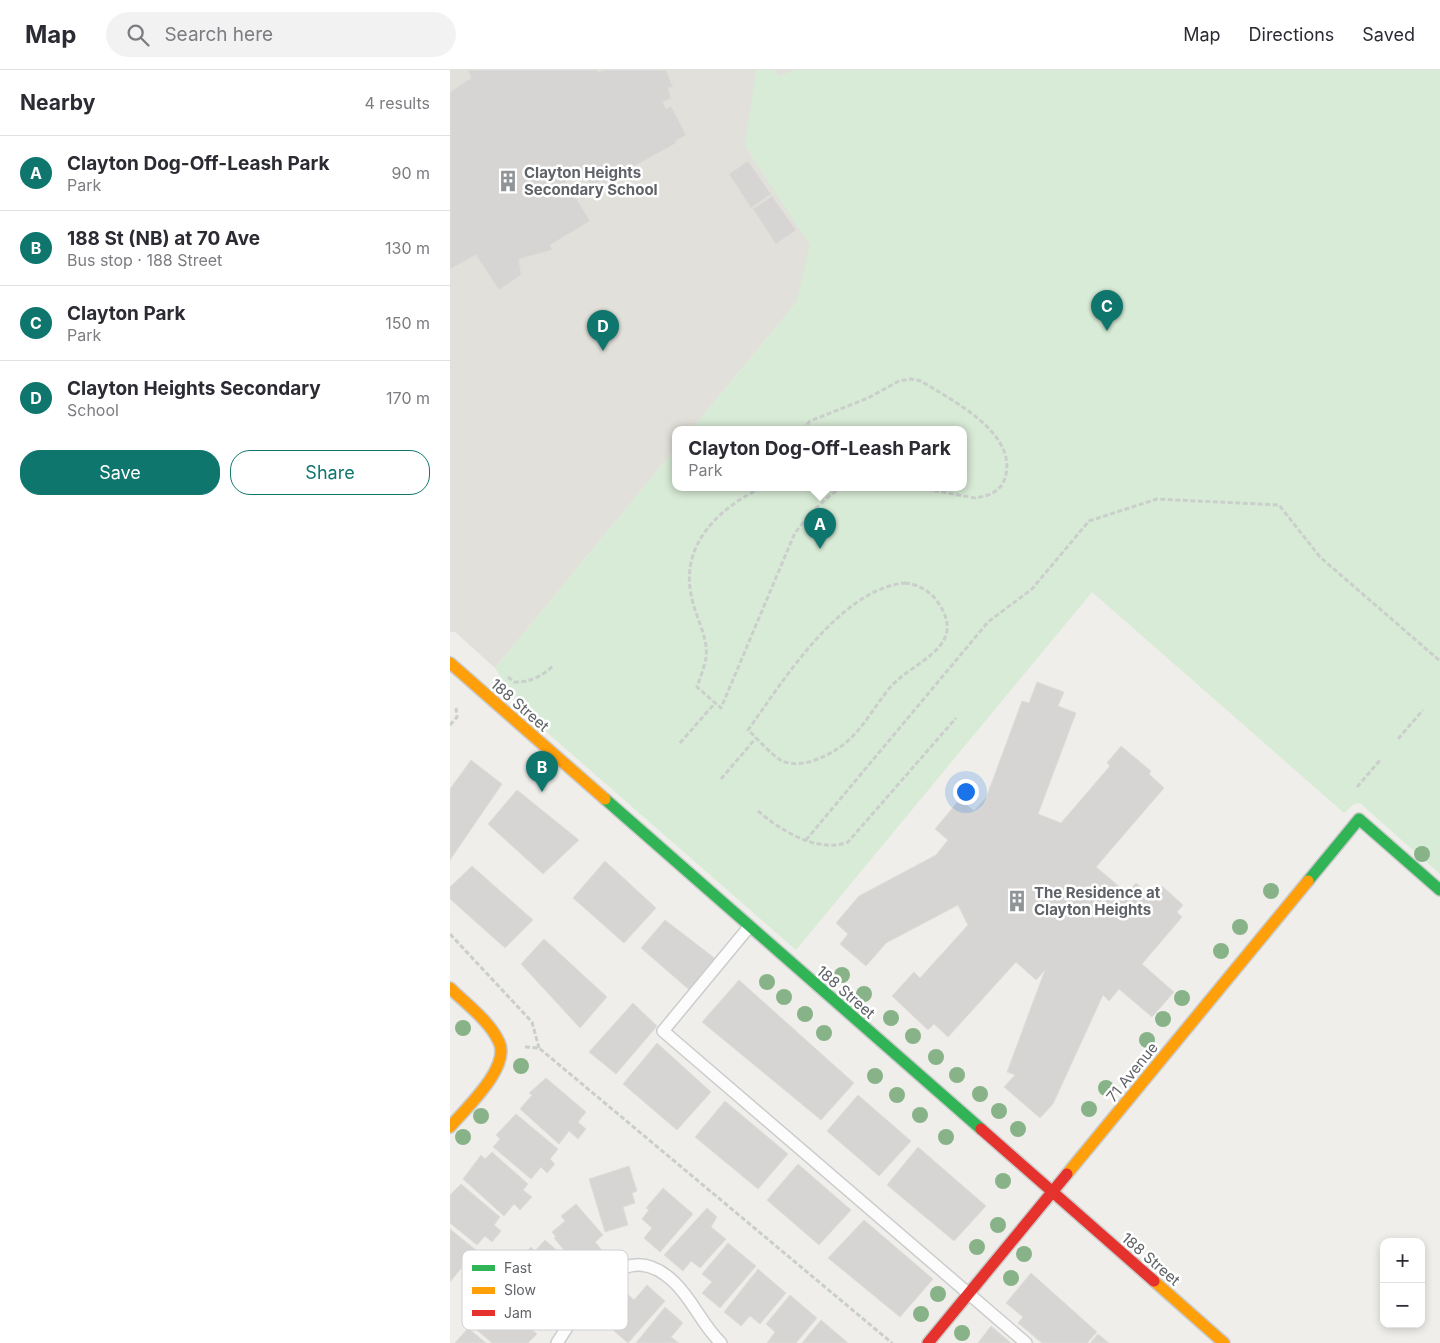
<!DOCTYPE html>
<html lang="en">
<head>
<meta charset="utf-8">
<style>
  body { margin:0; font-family:Inter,sans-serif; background:#f2f2f3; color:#2b2b33 }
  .controls { position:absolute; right:15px; bottom:15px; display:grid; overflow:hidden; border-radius:10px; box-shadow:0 2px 8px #0003 }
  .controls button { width:45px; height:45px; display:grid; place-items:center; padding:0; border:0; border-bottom:1px solid #e1e1e2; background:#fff; color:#2b2b33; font:25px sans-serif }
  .you { position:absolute; left:515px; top:721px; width:18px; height:18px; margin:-12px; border:4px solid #fff; border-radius:50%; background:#1a73e8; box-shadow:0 0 0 8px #1a73e833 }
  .badge { display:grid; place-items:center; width:32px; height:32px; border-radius:50%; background:#0f766e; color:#fff; font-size:16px; font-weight:700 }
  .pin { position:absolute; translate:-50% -41px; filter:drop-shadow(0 1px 2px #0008) }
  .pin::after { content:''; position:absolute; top:26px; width:18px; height:15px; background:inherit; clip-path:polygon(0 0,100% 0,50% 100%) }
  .popup { position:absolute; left:222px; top:356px; width:295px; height:65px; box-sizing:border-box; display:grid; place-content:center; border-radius:10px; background:#fff; filter:drop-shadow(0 1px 4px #0005); font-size:16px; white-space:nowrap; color:#7c7c81 }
  .popup b { font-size:19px; color:#2b2b33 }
  .popup::after { content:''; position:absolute; left:50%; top:100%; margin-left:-10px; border:10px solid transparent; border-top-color:#fff }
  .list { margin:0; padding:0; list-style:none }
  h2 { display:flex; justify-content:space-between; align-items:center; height:65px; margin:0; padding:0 20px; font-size:21px }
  h2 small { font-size:16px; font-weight:400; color:#7c7c81 }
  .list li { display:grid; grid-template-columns:32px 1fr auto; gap:15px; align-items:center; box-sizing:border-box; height:75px; padding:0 20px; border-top:1px solid #e1e1e2 }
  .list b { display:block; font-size:19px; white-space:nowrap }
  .list p { margin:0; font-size:16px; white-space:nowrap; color:#7c7c81 }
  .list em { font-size:16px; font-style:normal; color:#7c7c81 }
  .actions { display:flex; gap:10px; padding:15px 20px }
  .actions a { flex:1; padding:11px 0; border:1px solid #0f766e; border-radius:20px; text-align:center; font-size:18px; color:#0f766e }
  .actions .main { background:#0f766e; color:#fff }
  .icon { flex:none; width:28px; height:28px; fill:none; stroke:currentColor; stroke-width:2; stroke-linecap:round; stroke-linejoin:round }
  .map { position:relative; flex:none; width:990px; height:1273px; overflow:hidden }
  header { display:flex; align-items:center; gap:30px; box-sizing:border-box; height:70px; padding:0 25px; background:#fff; border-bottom:1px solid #e1e1e2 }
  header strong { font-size:24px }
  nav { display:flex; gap:28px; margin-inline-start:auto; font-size:18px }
  .search { width:350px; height:45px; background:#f2f2f3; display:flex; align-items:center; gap:12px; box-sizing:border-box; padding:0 18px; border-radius:28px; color:#7c7c81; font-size:19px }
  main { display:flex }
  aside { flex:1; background:#fff }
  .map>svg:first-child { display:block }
  .education { fill:#e2e0da }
  .green { fill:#d8ebd6 }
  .building { fill:#d6d5d3; stroke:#deddd9 }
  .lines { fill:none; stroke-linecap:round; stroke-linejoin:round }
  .lane-casing { stroke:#cbcccc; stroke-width:14 }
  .fast-casing { stroke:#cacacb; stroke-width:14 }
  .slow-casing { stroke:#cacacb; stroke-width:14 }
  .jam-casing { stroke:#cacacb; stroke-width:14 }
  .path { stroke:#cacfcc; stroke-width:3; stroke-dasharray:5 2.5; stroke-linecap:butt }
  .lane { stroke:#fdfcfc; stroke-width:11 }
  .fast { stroke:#30b455; stroke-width:11 }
  .slow { stroke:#ff9f0a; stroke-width:11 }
  .jam { stroke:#e5322d; stroke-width:11 }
  .tree { fill:#88b388 }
  .labels { text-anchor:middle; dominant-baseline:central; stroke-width:5; stroke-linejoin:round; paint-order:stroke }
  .poi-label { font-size:15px; font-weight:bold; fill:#5f6368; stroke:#fff; text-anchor:start }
  .street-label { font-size:15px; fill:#5f6368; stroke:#fff }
  .key { fill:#fff; stroke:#cfd0d2; stroke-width:1 }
  .key-label { font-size:14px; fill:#5f6368 }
</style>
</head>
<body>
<header>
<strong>Map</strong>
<div class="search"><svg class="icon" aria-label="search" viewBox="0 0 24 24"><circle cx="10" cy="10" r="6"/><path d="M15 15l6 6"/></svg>Search here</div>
<nav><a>Map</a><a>Directions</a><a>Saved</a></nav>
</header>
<main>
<aside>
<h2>Nearby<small>4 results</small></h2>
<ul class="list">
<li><span class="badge">A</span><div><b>Clayton Dog-Off-Leash Park</b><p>Park</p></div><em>90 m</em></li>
<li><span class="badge">B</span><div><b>188 St (NB) at 70 Ave</b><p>Bus stop · 188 Street</p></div><em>130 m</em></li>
<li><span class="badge">C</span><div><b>Clayton Park</b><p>Park</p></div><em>150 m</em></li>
<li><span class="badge">D</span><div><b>Clayton Heights Secondary</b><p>School</p></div><em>170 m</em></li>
</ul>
<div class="actions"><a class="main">Save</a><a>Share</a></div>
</aside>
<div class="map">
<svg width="990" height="1273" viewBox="0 0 990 1273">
  <rect width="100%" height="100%" fill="#efeeea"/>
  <polygon class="education" points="0,0 539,0 241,360 226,360 226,378 45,598 5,562 0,562"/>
  <polygon class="green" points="306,0 324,0 330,6 344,0 990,0 990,804 910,733 904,734 894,743 642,522 346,880 92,658 67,631 45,598 226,378 226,418 514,418 514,360 241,360 346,233 360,175 295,76"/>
  <g class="building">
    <polygon points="18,0 147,0 148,2 154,0 216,0 223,17 218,18 221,28 213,32 216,39 221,36 236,65 225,71 226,73 154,113 152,110 141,116 130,98 113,107 140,151 100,175 102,180 69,189 71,205 49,220 26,185 0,199 0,22 21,8"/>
    <polygon points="298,91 321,124 301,138 279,104"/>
    <polygon points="322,126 346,160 326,174 303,139"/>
    <polygon points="587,612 614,622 608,636 626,643 588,744 611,753 660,696 657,693 671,676 701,701 699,704 714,718 646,797 677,823 686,813 702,827 712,816 733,835 727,842 732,847 692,894 724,922 702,947 669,919 659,931 653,925 603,1034 590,1048 554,1017 565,1005 557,1002 595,900 586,910 566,892 498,967 484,954 478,960 442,926 464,902 470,908 518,855 508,835 436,873 416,896 390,874 398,864 386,853 409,826 486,785 498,770 485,759 510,729 524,741 536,728 572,631 579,633"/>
    <polygon points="21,690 52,714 0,790 0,719"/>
    <polygon points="67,720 129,770 93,804 38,754"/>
    <polygon points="155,791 206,838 174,873 123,828"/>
    <polygon points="22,796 83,850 55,878 0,829 0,817"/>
    <polygon points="215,850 267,890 244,924 191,878"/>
    <polygon points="94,869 157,927 130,958 71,894"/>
    <polygon points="289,910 404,1013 371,1050 252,952"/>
    <polygon points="183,933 207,956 166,1004 139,982"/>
    <polygon points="207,973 261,1022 227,1060 173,1014"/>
    <polygon points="96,1008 136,1042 128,1052 136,1059 128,1069 119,1061 109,1074 70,1039 82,1025 79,1023"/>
    <polygon points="408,1025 461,1071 429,1106 377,1061"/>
    <polygon points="275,1031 338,1084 308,1119 245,1067"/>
    <polygon points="66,1044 108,1079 100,1089 105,1094 97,1103 91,1097 81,1109 43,1077 50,1069 46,1065"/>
    <polygon points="468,1077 536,1136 504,1171 437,1115"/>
    <polygon points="42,1082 78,1114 73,1120 82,1127 70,1140 64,1134 54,1146 13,1109 31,1085 35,1089"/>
    <polygon points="348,1094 401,1140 369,1175 317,1130"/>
    <polygon points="179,1096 187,1121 182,1123 185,1133 173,1137 178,1155 155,1162 139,1109"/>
    <polygon points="11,1114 50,1147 44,1155 51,1161 42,1172 35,1166 27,1175 0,1153 0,1125"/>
    <polygon points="213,1118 243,1144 210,1182 194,1168 202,1158 192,1149 199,1140 196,1138"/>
    <polygon points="126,1134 153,1165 145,1172 155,1184 136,1200 122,1183 119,1186 104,1168 106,1167 102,1162 115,1151 111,1146"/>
    <polygon points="257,1138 267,1147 261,1157 276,1169 250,1198 241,1191 233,1201 214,1185"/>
    <polygon points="414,1150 483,1209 450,1247 378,1188"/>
    <polygon points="0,1159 26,1180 0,1212"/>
    <polygon points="95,1170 134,1204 119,1221 107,1211 98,1221 71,1197 72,1195 68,1192 81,1177 85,1181"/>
    <polygon points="278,1173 306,1196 270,1238 252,1223 262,1212 252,1204"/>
    <polygon points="308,1199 336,1223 310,1254 300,1246 291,1256 274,1242"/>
    <polygon points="66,1200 97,1226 90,1234 102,1244 88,1260 49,1228 60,1215 55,1212"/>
    <polygon points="581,1203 647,1262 637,1273 592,1273 568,1253 573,1247 556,1233"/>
    <polygon points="197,1215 215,1231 178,1273 149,1248 163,1230 166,1233 175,1222 184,1230"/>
    <polygon points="41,1225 87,1264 78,1273 42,1273 20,1254 31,1242 28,1240"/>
    <polygon points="340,1225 367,1248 346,1273 317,1273 325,1262 316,1254"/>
    <polygon points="215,1237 233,1253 221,1267 229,1273 186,1273"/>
    <polygon points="371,1250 398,1273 352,1273"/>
    <polygon points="541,1256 561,1273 528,1273"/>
    <polygon points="18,1258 36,1273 5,1273"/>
    <polygon points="648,1264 659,1273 640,1273"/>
  </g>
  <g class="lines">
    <g class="lane-casing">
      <g id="lane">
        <polyline points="299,857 213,961 576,1273"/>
        <path d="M 107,1273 C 132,1234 172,1162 224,1212 C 243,1230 252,1255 271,1273"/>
      </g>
    </g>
    <g class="fast-casing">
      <g id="fast">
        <polyline points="155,729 531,1059"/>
        <polyline points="858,811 909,749 990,820"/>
      </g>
    </g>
    <g class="slow-casing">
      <g id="slow">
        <polyline points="0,593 155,729"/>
        <path d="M 0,918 C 16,934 39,950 49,972 C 61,997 16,1038 0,1057"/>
        <polyline points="617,1104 858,811"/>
        <polyline points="704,1211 774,1273"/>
      </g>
    </g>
    <g class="jam-casing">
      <g id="jam">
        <polyline points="531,1059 704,1211"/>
        <polyline points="478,1273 617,1104"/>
      </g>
    </g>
    <g class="path">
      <path d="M 352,360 L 360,351 L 418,328 L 449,311 L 461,309 L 471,311 C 501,330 569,363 555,408 C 551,422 538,426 525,428 L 470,418"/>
      <path d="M 311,418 C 269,438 231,474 241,524 C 244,545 259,567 256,588 C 254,598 250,608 247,617 L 271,638 L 344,465 C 353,450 377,425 392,418"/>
      <path d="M 455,513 C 468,514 482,522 489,534 C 519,579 459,592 438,620 C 413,652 404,677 362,691 C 354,694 341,695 332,691 C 320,684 309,670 298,660 C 333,611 390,519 455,513 Z"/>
      <path d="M 58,607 L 64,612 C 79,613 92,606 103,596"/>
      <polyline points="0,655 7,647 6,638"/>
      <polyline points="948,669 973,640"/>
      <polyline points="230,673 265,633"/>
      <polyline points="271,709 306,668"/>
      <polyline points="907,717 931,689"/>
      <path d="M 308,741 C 330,760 368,784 398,772 L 506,648"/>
      <polyline points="356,770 538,552 582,519 639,451 707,429 829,435 870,487 990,591"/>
      <polyline points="0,864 82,952 89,978"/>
      <polyline points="75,977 89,978 442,1273"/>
    </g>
    <use href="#lane" class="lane"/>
    <use href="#fast" class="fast"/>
    <use href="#slow" class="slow"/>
    <use href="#jam" class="jam"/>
  </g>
  <g class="tree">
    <circle cx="972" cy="784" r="8"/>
    <circle cx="821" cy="821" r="8"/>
    <circle cx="790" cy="857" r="8"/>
    <circle cx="771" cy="881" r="8"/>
    <circle cx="392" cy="905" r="8"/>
    <circle cx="317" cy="912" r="8"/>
    <circle cx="414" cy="924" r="8"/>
    <circle cx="334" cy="927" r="8"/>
    <circle cx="732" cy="928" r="8"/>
    <circle cx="355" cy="944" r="8"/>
    <circle cx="441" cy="948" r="8"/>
    <circle cx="713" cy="949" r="8"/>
    <circle cx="13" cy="958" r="8"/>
    <circle cx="374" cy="963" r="8"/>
    <circle cx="463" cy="966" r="8"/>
    <circle cx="697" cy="970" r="8"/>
    <circle cx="486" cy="987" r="8"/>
    <circle cx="71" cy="996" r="8"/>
    <circle cx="507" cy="1005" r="8"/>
    <circle cx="425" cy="1006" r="8"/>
    <circle cx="656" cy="1018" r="8"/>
    <circle cx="530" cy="1024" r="8"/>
    <circle cx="447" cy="1025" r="8"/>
    <circle cx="639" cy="1039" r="8"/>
    <circle cx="549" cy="1041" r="8"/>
    <circle cx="470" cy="1045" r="8"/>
    <circle cx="31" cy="1046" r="8"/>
    <circle cx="568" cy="1059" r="8"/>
    <circle cx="13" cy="1067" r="8"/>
    <circle cx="496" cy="1067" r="8"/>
    <circle cx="553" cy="1111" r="8"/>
    <circle cx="548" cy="1155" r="8"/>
    <circle cx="527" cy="1177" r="8"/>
    <circle cx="574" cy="1184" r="8"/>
    <circle cx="561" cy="1208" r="8"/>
    <circle cx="488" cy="1224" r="8"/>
    <circle cx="471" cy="1244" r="8"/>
    <circle cx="512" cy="1263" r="8"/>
  </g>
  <defs>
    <g id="building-bare" transform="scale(1.725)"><path d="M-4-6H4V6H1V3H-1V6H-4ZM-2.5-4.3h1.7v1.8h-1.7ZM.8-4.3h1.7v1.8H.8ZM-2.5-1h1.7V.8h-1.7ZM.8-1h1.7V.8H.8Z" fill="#919496" stroke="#fff" stroke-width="2.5" paint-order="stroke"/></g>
  </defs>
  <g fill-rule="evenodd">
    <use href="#building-bare" x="58" y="111"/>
    <use href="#building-bare" x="567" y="831"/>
  </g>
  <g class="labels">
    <g class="poi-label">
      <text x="74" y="102">Clayton Heights<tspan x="74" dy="17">Secondary School</tspan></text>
      <text x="584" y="822">The Residence at<tspan x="584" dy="17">Clayton Heights</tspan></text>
    </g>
    <g class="street-label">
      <text transform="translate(70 635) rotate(41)">188 Street</text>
      <text transform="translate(396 922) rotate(41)">188 Street</text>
      <text transform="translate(682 1002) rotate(-51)">71 Avenue</text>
      <text transform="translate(701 1189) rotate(41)">188 Street</text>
    </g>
  </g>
  <rect x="12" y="1180" width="166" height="80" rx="8" class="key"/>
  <rect x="22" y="1195" width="23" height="6" fill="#30b455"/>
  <rect x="22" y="1217" width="23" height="7" fill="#ff9f0a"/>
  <rect x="22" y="1240" width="23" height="6" fill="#e5322d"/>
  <g class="key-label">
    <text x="54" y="1203">Fast</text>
    <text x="54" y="1225">Slow</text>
    <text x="54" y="1248">Jam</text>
  </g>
</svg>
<div class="controls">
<button>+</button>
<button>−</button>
</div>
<div class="you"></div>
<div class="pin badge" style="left:370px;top:479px">A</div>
<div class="popup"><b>Clayton Dog-Off-Leash Park</b>Park</div>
<div class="pin badge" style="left:92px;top:722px">B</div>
<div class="pin badge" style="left:657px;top:261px">C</div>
<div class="pin badge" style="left:153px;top:281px">D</div>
</div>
</main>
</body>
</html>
